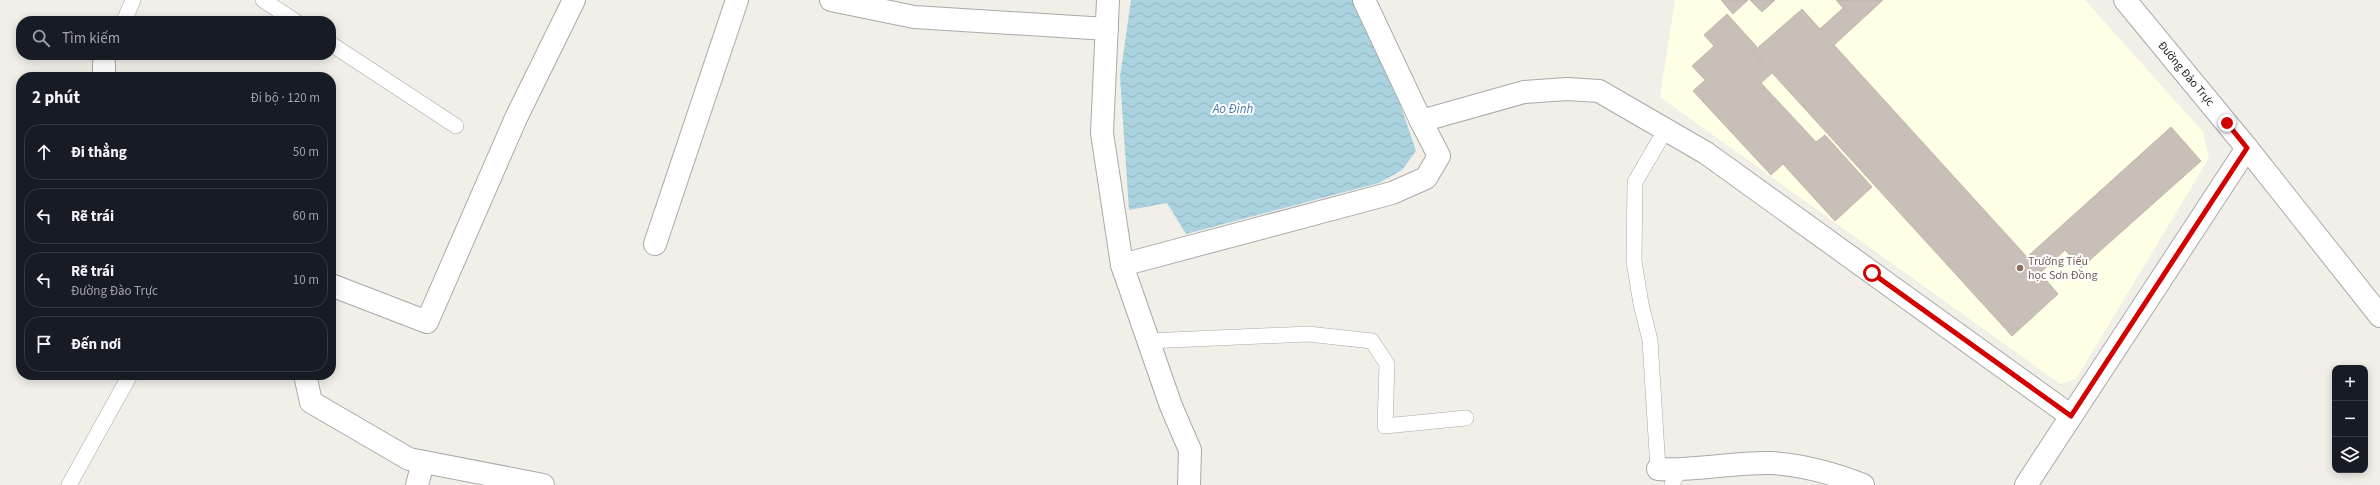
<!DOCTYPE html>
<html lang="vi">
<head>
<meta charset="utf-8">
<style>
  body { margin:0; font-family:"Source Sans 3",sans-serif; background:#242831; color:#f1f3f6 }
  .controls { position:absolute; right:12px; bottom:12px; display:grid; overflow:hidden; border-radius:8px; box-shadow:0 2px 10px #0003 }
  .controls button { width:36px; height:36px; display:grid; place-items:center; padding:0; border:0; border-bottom:1px solid #363941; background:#171b24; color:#f1f3f6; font:20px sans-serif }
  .stop { position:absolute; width:12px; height:12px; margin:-9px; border:3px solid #d40000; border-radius:50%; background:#fff }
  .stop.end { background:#d40000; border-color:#fff; box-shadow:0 1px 4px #0008 }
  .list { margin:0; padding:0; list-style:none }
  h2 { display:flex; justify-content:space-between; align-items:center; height:52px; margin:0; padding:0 16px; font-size:17px }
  h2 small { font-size:13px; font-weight:400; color:#9ea1a6 }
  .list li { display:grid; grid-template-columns:26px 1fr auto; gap:12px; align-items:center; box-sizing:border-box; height:56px; margin:0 8px 8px; padding:0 8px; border:1px solid #363941; border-radius:16px }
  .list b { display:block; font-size:15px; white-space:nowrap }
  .list p { margin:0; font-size:13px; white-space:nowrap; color:#9ea1a6 }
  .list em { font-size:13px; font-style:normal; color:#9ea1a6 }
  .icon { flex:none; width:22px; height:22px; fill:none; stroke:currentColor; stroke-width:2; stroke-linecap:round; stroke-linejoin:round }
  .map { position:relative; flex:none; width:2380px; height:485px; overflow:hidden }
  .search { position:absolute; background:#171b24; box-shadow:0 2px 10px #0003; left:16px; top:16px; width:320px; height:44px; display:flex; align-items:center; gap:10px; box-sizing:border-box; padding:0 14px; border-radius:16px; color:#9ea1a6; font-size:15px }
  .panel { position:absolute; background:#171b24; box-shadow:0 2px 10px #0003; left:16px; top:72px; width:320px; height:308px; border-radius:16px }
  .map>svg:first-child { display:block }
  .education { fill:#ffffe5 }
  .water { fill:url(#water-waves) }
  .building { fill:#c7bfb8; stroke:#c4b6ab }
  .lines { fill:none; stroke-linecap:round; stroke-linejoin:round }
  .service-casing { stroke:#a9a9a9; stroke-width:16 }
  .minor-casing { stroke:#a9a9a9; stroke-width:24 }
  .tertiary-casing { stroke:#a9a9a9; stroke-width:24 }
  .service { stroke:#fff; stroke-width:15 }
  .minor { stroke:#fff; stroke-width:22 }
  .tertiary { stroke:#fff; stroke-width:22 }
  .route { stroke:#d40000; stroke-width:5 }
  .education-dot { fill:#8d6e63; stroke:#fff; stroke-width:1.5 }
  .labels { text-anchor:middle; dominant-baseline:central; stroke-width:4; stroke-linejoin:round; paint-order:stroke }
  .street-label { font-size:12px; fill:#222; stroke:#fff }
  .education-label { font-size:12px; fill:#785e54; stroke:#fff; text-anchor:start }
  .water-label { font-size:13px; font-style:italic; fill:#4a7aab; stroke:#fff }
</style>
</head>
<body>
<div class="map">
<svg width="2380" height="485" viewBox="0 0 2380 485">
  <defs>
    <pattern id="water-waves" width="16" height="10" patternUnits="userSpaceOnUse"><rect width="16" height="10" fill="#aad3df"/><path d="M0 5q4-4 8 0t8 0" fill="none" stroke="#92b5bf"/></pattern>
  </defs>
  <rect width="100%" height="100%" fill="#f2efe9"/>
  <polygon class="education" points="1675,0 2085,0 2203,132 2209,158 2076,379 2060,384 1660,97"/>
  <polygon class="water" points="1131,0 1353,0 1395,89 1416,151 1402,170 1379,183 1186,234 1167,203 1129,210 1120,77"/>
  <g class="building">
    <polygon points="1721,0 1748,0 1733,14"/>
    <polygon points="1750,0 1775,0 1762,12"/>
    <polygon points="1836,0 1883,0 1834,45 2027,257 2171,127 2201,161 2081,268 2065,250 2040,273 2058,294 2012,336 1753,52 1802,9 1820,29 1843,8"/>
    <polygon points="1727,14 1757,47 1753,52 1772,73 1761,83 1816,142 1825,135 1872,187 1835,221 1783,164 1771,175 1693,91 1705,80 1692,66 1714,46 1704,35"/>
  </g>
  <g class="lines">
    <g class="service-casing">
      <g id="service">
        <polyline points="263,0 295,21"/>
        <polyline points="124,21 133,0"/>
        <polyline points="331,44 456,126"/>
        <polyline points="1148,341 1308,334 1372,341 1387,364 1385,426 1466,418"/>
        <polyline points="1658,469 1650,340 1641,304 1634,261 1635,182 1666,129"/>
        <polyline points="69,485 130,375"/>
        <polyline points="1672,485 1679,470"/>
      </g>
    </g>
    <g class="minor-casing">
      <g id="minor">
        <polyline points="831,0 914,17 1107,29"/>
        <polyline points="1108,0 1102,133 1122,265 1171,406 1190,450 1189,485"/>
        <polyline points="1364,0 1421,121"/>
        <polyline points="104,77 104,64"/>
        <polyline points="655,244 737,0"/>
        <polyline points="1122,265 1392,193 1426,178 1439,156 1421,121 1524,92 1567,89 1599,91 1706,153 2071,416"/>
        <polyline points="331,285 427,322 516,118 574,0"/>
        <polyline points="305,375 311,402 409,459 543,485"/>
        <path d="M 1658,469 C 1696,471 1734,462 1771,463 C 1802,465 1835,474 1863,485"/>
        <polyline points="417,485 423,462"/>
        <polyline points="2026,485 2247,148"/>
      </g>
    </g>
    <g class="tertiary-casing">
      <polyline id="tertiary" points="2125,0 2247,148 2380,316"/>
    </g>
    <use href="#service" class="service"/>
    <use href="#minor" class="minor"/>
    <use href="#tertiary" class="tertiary"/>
  </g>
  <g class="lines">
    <polyline class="route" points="1872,273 2071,416 2247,148 2227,123"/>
  </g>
  <circle class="education-dot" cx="2020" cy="268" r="4"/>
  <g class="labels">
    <g class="street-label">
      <text transform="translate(2186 74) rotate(50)">Đường Đào Trực</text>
    </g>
    <g class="education-label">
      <text x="2028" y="261">Trường Tiểu<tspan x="2028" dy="14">học Sơn Đồng</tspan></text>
    </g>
    <g class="water-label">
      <text x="1233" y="109">Ao Đình</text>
    </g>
  </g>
</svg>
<div class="controls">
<button>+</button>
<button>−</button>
<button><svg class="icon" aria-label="layers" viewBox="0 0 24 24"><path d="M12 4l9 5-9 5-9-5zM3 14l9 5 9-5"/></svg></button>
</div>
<div class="stop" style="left:1872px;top:273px"></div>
<div class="stop end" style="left:2227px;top:123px"></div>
<div class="search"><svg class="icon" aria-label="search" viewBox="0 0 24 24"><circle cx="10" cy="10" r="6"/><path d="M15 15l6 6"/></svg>Tìm kiếm</div>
<section class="panel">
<h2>2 phút<small>Đi bộ · 120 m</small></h2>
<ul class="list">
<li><svg class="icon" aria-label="ahead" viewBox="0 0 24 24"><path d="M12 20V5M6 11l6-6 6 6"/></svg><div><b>Đi thẳng</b></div><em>50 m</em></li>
<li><svg class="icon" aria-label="left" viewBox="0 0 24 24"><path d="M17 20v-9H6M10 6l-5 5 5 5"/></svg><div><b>Rẽ trái</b></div><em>60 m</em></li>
<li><svg class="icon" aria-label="left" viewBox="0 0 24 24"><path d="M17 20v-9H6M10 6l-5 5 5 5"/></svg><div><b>Rẽ trái</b><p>Đường Đào Trực</p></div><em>10 m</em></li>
<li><svg class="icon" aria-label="arrive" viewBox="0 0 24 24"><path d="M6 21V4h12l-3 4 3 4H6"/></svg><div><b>Đến nơi</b></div></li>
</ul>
</section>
</div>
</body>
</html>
